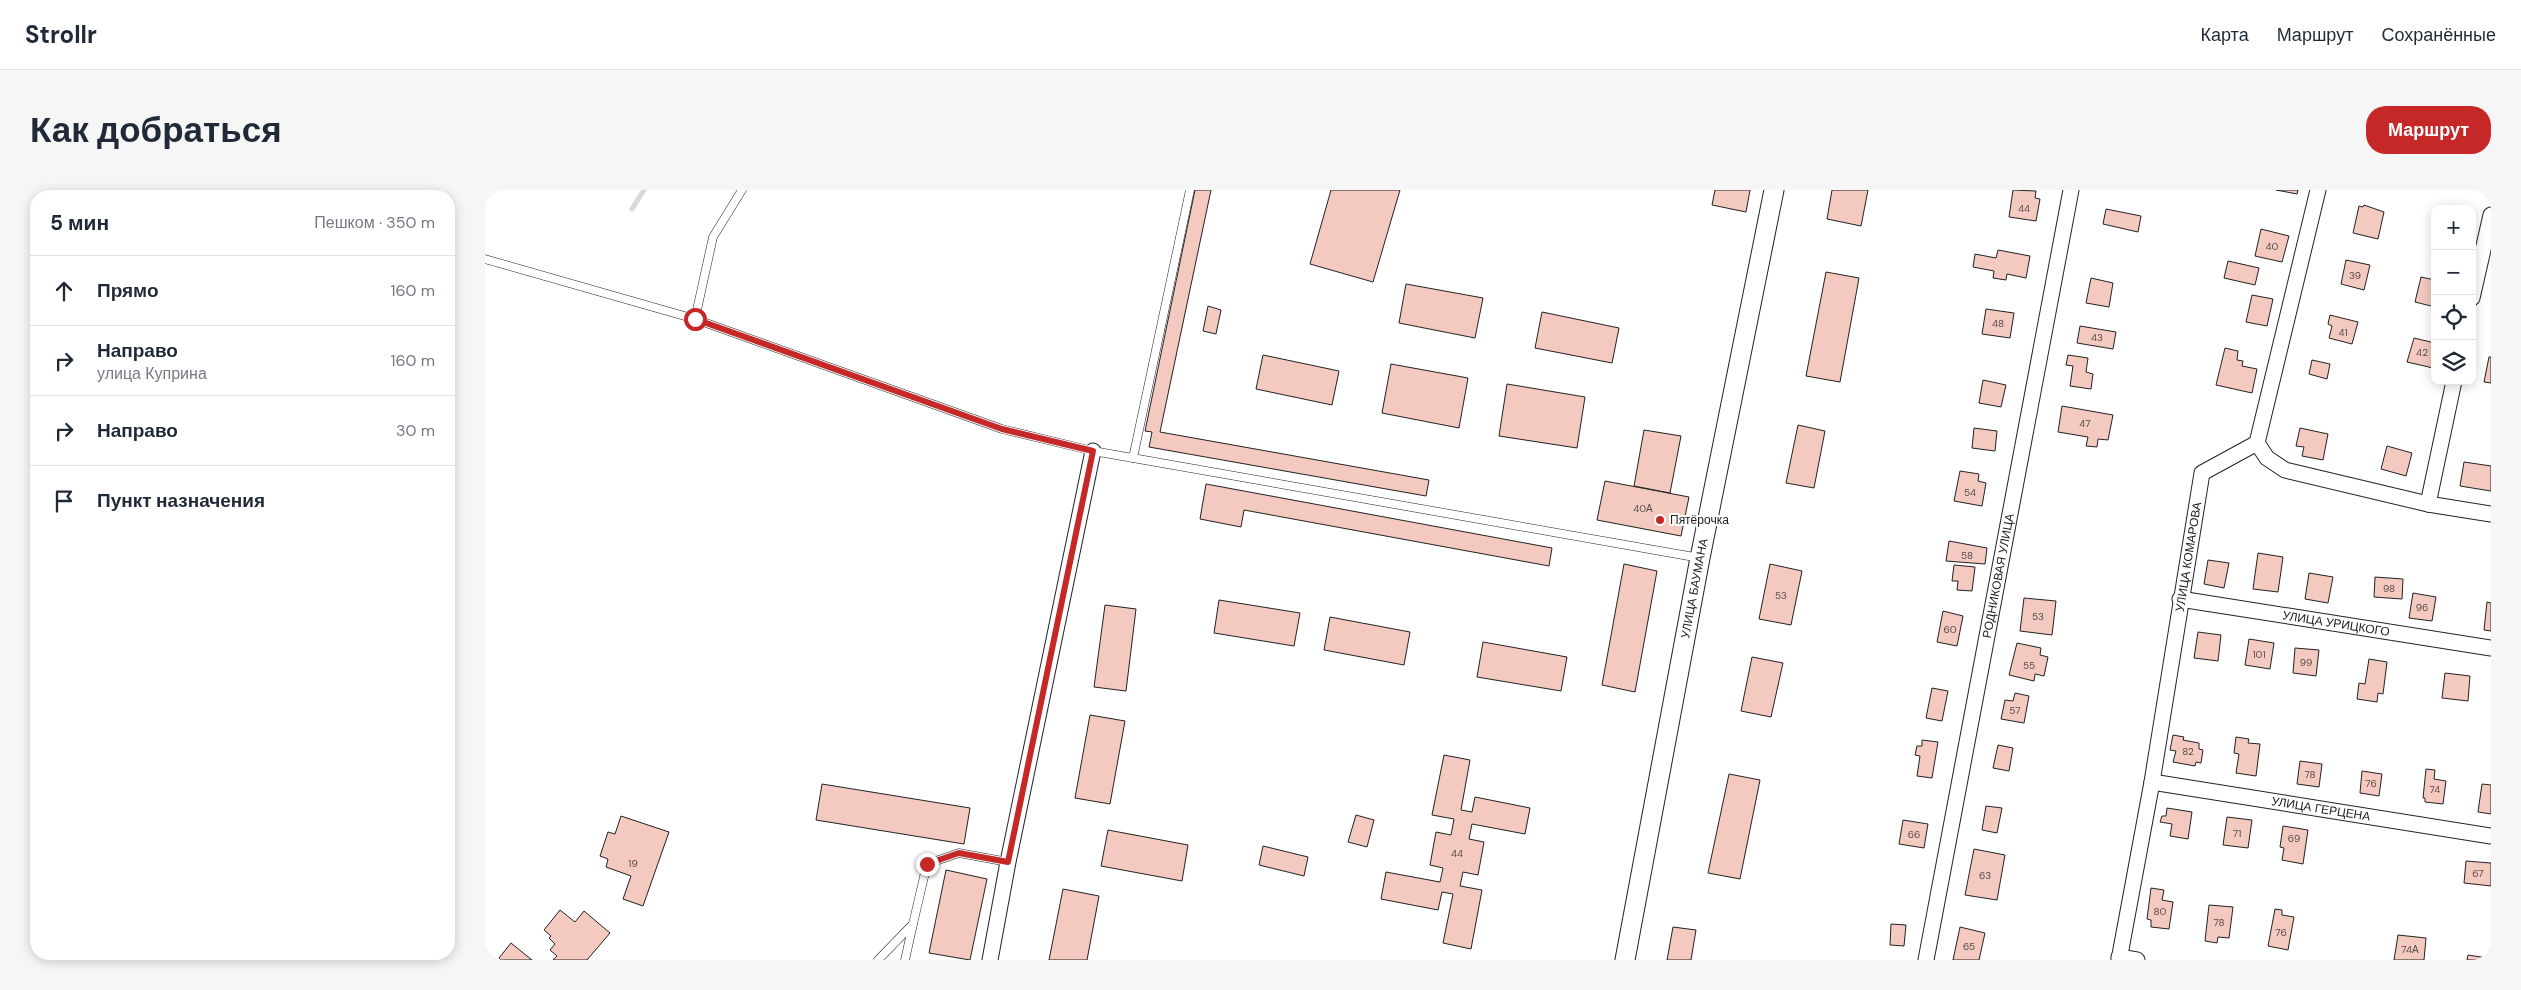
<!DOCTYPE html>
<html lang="ru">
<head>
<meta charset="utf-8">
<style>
  body { margin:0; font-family:"DM Sans",sans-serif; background:#f6f6f7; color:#1f2937 }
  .controls { position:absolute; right:15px; top:15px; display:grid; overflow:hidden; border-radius:10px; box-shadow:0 2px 12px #0003 }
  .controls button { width:45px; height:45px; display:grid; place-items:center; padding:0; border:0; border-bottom:1px solid #e0e1e3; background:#fff; color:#1f2937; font:25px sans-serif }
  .stop { position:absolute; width:15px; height:15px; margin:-11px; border:4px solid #c62828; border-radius:50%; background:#fff }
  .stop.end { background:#c62828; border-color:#fff; box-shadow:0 1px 5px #0008 }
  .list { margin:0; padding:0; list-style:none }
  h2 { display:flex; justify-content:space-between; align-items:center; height:65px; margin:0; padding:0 20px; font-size:21px }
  h2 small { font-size:16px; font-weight:400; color:#747a83 }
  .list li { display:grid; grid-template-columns:32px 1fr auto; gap:15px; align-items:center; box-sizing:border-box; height:70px; padding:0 20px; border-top:1px solid #e0e1e3 }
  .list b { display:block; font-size:19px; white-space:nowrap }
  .list p { margin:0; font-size:16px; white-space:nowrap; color:#747a83 }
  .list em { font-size:16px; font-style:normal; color:#747a83 }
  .icon { flex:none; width:28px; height:28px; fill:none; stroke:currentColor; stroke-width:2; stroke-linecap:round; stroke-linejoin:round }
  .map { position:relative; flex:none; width:2006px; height:770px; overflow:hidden; border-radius:20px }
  header { display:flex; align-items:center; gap:30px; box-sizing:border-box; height:70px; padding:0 25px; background:#fff; border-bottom:1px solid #e0e1e3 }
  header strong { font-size:24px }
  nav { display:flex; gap:28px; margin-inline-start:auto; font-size:18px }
  .intro { display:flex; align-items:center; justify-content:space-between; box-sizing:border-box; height:120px; padding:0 30px }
  h1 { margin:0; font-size:35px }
  .button { padding:12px 22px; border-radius:20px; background:#c62828; color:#fff; font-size:18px; font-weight:700 }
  main { display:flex; gap:30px; padding:0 30px }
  aside { flex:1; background:#fff; border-radius:20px; box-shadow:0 2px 12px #0003 }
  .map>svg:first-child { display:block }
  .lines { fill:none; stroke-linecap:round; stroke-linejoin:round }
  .stream { stroke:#d9d9d9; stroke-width:5 }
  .building { fill:#f3c9c0; stroke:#222 }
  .service-casing { stroke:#222; stroke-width:9 }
  .minor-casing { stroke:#222; stroke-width:17 }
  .tertiary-casing { stroke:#222; stroke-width:21 }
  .service { stroke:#fff; stroke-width:8 }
  .minor { stroke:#fff; stroke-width:15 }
  .tertiary { stroke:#fff; stroke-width:19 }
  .route { stroke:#c62828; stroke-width:6 }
  .poi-dot { fill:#c62828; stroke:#fff; stroke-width:2 }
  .labels { text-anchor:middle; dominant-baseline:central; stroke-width:4; stroke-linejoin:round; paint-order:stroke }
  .number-label { font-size:10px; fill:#564c4a }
  .poi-label { font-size:12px; fill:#222; stroke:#fff; text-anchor:start }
  .street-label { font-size:12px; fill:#222; stroke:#fff }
</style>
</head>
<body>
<header>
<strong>Strollr</strong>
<nav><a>Карта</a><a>Маршрут</a><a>Сохранённые</a></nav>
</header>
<div class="intro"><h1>Как добраться</h1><a class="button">Маршрут</a></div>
<main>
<aside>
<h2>5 мин<small>Пешком · 350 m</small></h2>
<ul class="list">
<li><svg class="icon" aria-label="ahead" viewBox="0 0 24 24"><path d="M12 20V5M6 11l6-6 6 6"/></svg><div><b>Прямо</b></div><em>160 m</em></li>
<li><svg class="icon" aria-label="right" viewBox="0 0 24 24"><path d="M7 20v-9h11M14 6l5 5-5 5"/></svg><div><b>Направо</b><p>улица Куприна</p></div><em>160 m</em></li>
<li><svg class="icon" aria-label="right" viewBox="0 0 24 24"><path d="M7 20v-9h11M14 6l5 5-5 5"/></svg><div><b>Направо</b></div><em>30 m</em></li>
<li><svg class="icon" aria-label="arrive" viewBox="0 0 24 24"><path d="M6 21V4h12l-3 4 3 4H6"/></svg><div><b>Пункт назначения</b></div></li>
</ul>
</aside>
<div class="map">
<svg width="2006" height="770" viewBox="0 0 2006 770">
  <rect width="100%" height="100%" fill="#fff"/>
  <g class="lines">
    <polyline class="stream" points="147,19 159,0"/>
  </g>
  <g class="building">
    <polygon points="710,0 726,0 675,242 944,290 941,306 664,257 667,242 660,241"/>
    <polygon points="846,0 915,0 888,92 825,74"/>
    <polygon points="1230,0 1265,0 1261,22 1227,15"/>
    <polygon points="1347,0 1383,0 1376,36 1342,29"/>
    <polygon points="1528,0 1551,1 1550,8 1555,9 1551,31 1524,27"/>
    <polygon points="1791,0 1813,0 1812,4"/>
    <polygon points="1879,15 1899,22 1893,49 1868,43 1874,16 1878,17"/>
    <polygon points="1621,19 1656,26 1653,42 1618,34"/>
    <polygon points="1776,39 1804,46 1797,72 1770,66"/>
    <polygon points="1513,60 1545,66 1541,88 1522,84 1521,90 1508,88 1509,81 1488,77 1490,64 1511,68"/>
    <polygon points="1861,70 1885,75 1879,100 1856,94"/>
    <polygon points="1743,71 1774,78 1770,95 1739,88"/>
    <polygon points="1341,82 1374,88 1355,192 1321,186"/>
    <polygon points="1936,87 1950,90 1950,117 1930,112"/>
    <polygon points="1606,88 1628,93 1624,117 1601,113"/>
    <polygon points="921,94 998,108 990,148 914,133"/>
    <polygon points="1767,105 1788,109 1782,136 1761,132"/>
    <polygon points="723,116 736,120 731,144 718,141"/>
    <polygon points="1501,119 1529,123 1525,148 1497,144"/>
    <polygon points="1057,122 1134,138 1127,173 1050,158"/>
    <polygon points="1845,125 1873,132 1867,154 1844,148 1847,136 1843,134"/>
    <polygon points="1595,136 1631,142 1628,159 1592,153"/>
    <polygon points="1929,148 1950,153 1948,178 1922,172"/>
    <polygon points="1740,158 1753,161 1752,170 1758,171 1757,176 1772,179 1767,203 1731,195"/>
    <polygon points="778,165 854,181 847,215 771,199"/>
    <polygon points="1583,165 1603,168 1601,182 1608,184 1606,199 1585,196 1588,176 1581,175"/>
    <polygon points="2004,167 2006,167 2006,193 1999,192"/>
    <polygon points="1827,170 1845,174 1842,189 1824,184"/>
    <polygon points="906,174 983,188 974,238 897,223"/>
    <polygon points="1498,190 1521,195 1516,217 1494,213"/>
    <polygon points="1022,194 1100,207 1092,258 1014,246"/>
    <polygon points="1577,216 1628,225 1623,250 1613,249 1612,257 1601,256 1603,247 1573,242"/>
    <polygon points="1313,235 1340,241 1329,298 1301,293"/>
    <polygon points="1489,238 1512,241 1510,261 1487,258"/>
    <polygon points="1815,238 1843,244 1838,270 1817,266 1819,257 1811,256"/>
    <polygon points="1159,240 1196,246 1185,303 1149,296"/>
    <polygon points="1902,256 1927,263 1921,286 1896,279"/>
    <polygon points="1979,272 2006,276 2006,301 1975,296"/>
    <polygon points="1475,281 1494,284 1493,291 1501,293 1497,316 1469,311"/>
    <polygon points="1120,291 1204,307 1196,346 1112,330"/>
    <polygon points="721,294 1067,358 1064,376 759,320 756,337 715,329"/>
    <polygon points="1464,351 1502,358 1500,374 1461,371"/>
    <polygon points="1773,363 1798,367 1793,402 1768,399"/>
    <polygon points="1723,370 1744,373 1739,398 1719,394"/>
    <polygon points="1139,374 1172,381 1150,502 1117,495"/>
    <polygon points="1285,374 1317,381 1306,435 1274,429"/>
    <polygon points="1469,375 1490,377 1487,401 1472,400 1473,391 1467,391"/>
    <polygon points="1824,383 1848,387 1843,413 1820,409"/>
    <polygon points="1890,387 1918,389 1917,409 1889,407"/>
    <polygon points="1928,403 1951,407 1947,431 1924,428"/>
    <polygon points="1539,408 1571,411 1567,445 1535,441"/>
    <polygon points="734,410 815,423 809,456 729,443"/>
    <polygon points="2002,412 2006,413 2006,441 1999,440"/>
    <polygon points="620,415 651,419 641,501 609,497"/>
    <polygon points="1458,421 1478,426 1472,456 1452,452"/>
    <polygon points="845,427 925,442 919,475 839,460"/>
    <polygon points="1713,442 1736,445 1733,471 1709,468"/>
    <polygon points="1764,449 1789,453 1785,479 1760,475"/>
    <polygon points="998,452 1082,467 1076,501 992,487"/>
    <polygon points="1532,453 1556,458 1555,465 1563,467 1559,486 1550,484 1549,491 1524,485"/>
    <polygon points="1810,458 1834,460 1831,486 1808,483"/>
    <polygon points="1267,467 1298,473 1286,527 1256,521"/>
    <polygon points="1884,469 1902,472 1898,504 1893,503 1892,512 1872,509 1874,493 1880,494"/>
    <polygon points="1960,483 1985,486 1983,511 1957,508"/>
    <polygon points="1447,498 1463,501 1457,531 1441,528"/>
    <polygon points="1530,503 1544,506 1539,533 1516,529 1520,510 1528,511"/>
    <polygon points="605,525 640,531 625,614 590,608"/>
    <polygon points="1688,545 1699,547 1698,550 1714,553 1714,559 1718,560 1716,573 1711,572 1710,576 1688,572 1691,561 1685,560"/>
    <polygon points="1751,547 1764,549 1763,553 1775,554 1771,586 1751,583 1754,564 1749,563"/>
    <polygon points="1437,550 1453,552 1447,588 1432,586 1435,566 1430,565 1432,556 1437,556"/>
    <polygon points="1513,555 1528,558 1524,581 1508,578"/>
    <polygon points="959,565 985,570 976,620 987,622 990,607 1045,618 1040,644 987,634 984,649 999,652 993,685 978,682 975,696 997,700 986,759 958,753 968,704 957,702 953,720 896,709 901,682 955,692 958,678 945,675 951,642 966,645 969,629 947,625"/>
    <polygon points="1815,571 1837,574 1834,597 1812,594"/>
    <polygon points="1941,579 1950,580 1949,589 1961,591 1958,614 1940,612 1940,608 1938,608"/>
    <polygon points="1877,581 1897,584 1894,606 1875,603"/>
    <polygon points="1244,584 1275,590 1255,689 1223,683"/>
    <polygon points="337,594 485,618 479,654 331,630"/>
    <polygon points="1997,594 2006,595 2006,624 1993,622"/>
    <polygon points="1501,616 1517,618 1512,643 1497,640"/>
    <polygon points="1682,618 1707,622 1703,649 1685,646 1687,634 1675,632 1677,626 1681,626"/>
    <polygon points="871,625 889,630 882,657 863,652"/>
    <polygon points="136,626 184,642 158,716 138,709 146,686 121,677 123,669 115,666 123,642 130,644"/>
    <polygon points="1742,627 1767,630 1763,658 1738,655"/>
    <polygon points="1418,630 1443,634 1439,658 1414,654"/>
    <polygon points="1798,636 1823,640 1818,674 1797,670 1799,658 1795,657"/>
    <polygon points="623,640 703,655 697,691 616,676"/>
    <polygon points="778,656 823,667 819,686 774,675"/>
    <polygon points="1489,659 1520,665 1512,710 1480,705"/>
    <polygon points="1981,671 2006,673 2006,696 1979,693"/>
    <polygon points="461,680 502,689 485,770 444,763"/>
    <polygon points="1666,698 1679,700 1677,710 1688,712 1684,739 1666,737 1666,730 1662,729"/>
    <polygon points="578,699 614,706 602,770 564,770"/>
    <polygon points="1724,715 1748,717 1744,748 1733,747 1732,753 1720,751"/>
    <polygon points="1790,719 1797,720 1797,725 1809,727 1803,760 1783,756"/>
    <polygon points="75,720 90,732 99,721 125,743 102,770 68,770 72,766 65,760 70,754 64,748 66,746 59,740"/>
    <polygon points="1406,734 1421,735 1419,756 1405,755"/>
    <polygon points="1188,737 1211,740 1206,770 1182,770"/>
    <polygon points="1475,737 1500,743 1494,770 1468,770"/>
    <polygon points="1913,745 1941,748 1939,770 1909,770"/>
    <polygon points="26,753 47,770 16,770 14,768"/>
    <polygon points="1983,765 2002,768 2002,770 1982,770"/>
  </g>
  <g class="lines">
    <g class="service-casing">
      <g id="service">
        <polyline points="0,69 210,129 517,239 608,261 1215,368"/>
        <polyline points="210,129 228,47 257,0"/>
        <polyline points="648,268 705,0"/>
        <polyline points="428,734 442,674 474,663 523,672"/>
        <polyline points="393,770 428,734 420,770"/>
      </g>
    </g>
    <g class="minor-casing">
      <g id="minor">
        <polyline points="1987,108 2006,25"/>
        <polyline points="1772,253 1782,268 1800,280 1943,314 2006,324"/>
        <polyline points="1943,314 1969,191"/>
        <path id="s1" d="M 1695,409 L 2006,458"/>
        <path id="s2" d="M 1667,592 L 2006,646"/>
        <polyline points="1634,767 1652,770"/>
        <polyline points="505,770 523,672 608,261"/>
        <path id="s3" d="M 1441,770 L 1586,0"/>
        <path id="s4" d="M 1634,770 L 1667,592 L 1717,283 L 1772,253 L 1833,0"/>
      </g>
    </g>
    <g class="tertiary-casing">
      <g id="tertiary">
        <path id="s5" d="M 1140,770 L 1215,368 L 1289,0"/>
      </g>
    </g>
    <use href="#service" class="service"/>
    <use href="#minor" class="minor"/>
    <use href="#tertiary" class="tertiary"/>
  </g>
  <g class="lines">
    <polyline class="route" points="210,129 517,239 608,261 523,672 474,663 442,674"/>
  </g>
  <circle class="poi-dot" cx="1175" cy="330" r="5"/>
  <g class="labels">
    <g class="number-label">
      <text x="1539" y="18">44</text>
      <text x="1787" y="56">40</text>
      <text x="1870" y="85">39</text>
      <text x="1513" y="133">48</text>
      <text x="1858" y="142">41</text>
      <text x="1612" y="147">43</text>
      <text x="1937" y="162">42</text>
      <text x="1600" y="233">47</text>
      <text x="1485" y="302">54</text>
      <text x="1158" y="318">40А</text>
      <text x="1482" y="365">58</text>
      <text x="1904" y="398">98</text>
      <text x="1296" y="405">53</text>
      <text x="1937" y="417">96</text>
      <text x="1553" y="426">53</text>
      <text x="1465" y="439">60</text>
      <text x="1774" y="464">101</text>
      <text x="1821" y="472">99</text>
      <text x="1544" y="475">55</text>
      <text x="1530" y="520">57</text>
      <text x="1703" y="561">82</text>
      <text x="1825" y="584">78</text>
      <text x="1886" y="593">76</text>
      <text x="1950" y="599">74</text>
      <text x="1752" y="643">71</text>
      <text x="1429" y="644">66</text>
      <text x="1809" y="648">69</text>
      <text x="972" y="663">44</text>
      <text x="148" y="673">19</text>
      <text x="1993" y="683">67</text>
      <text x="1500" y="685">63</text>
      <text x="1675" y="721">80</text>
      <text x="1734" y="732">78</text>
      <text x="1796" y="742">76</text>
      <text x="1484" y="756">65</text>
      <text x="1925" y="759">74А</text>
    </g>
    <g class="poi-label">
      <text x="1185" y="330">Пятёрочка</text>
    </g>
    <g class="street-label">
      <text stroke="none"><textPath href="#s4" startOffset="409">УЛИЦА КОМАРОВА</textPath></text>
      <text stroke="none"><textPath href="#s3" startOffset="391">РОДНИКОВАЯ УЛИЦА</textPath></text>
      <text stroke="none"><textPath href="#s5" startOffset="378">УЛИЦА БАУМАНА</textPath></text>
      <text stroke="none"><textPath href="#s1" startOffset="158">УЛИЦА УРИЦКОГО</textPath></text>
      <text stroke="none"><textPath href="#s2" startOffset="171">УЛИЦА ГЕРЦЕНА</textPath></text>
    </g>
  </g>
</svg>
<div class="controls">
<button>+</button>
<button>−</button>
<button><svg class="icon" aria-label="locate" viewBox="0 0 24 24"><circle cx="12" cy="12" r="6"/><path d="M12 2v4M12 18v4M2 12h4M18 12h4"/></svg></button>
<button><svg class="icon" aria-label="layers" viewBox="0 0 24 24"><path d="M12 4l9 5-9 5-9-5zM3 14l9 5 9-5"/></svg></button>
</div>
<div class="stop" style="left:210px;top:129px"></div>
<div class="stop end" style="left:442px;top:674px"></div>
</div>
</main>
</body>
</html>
